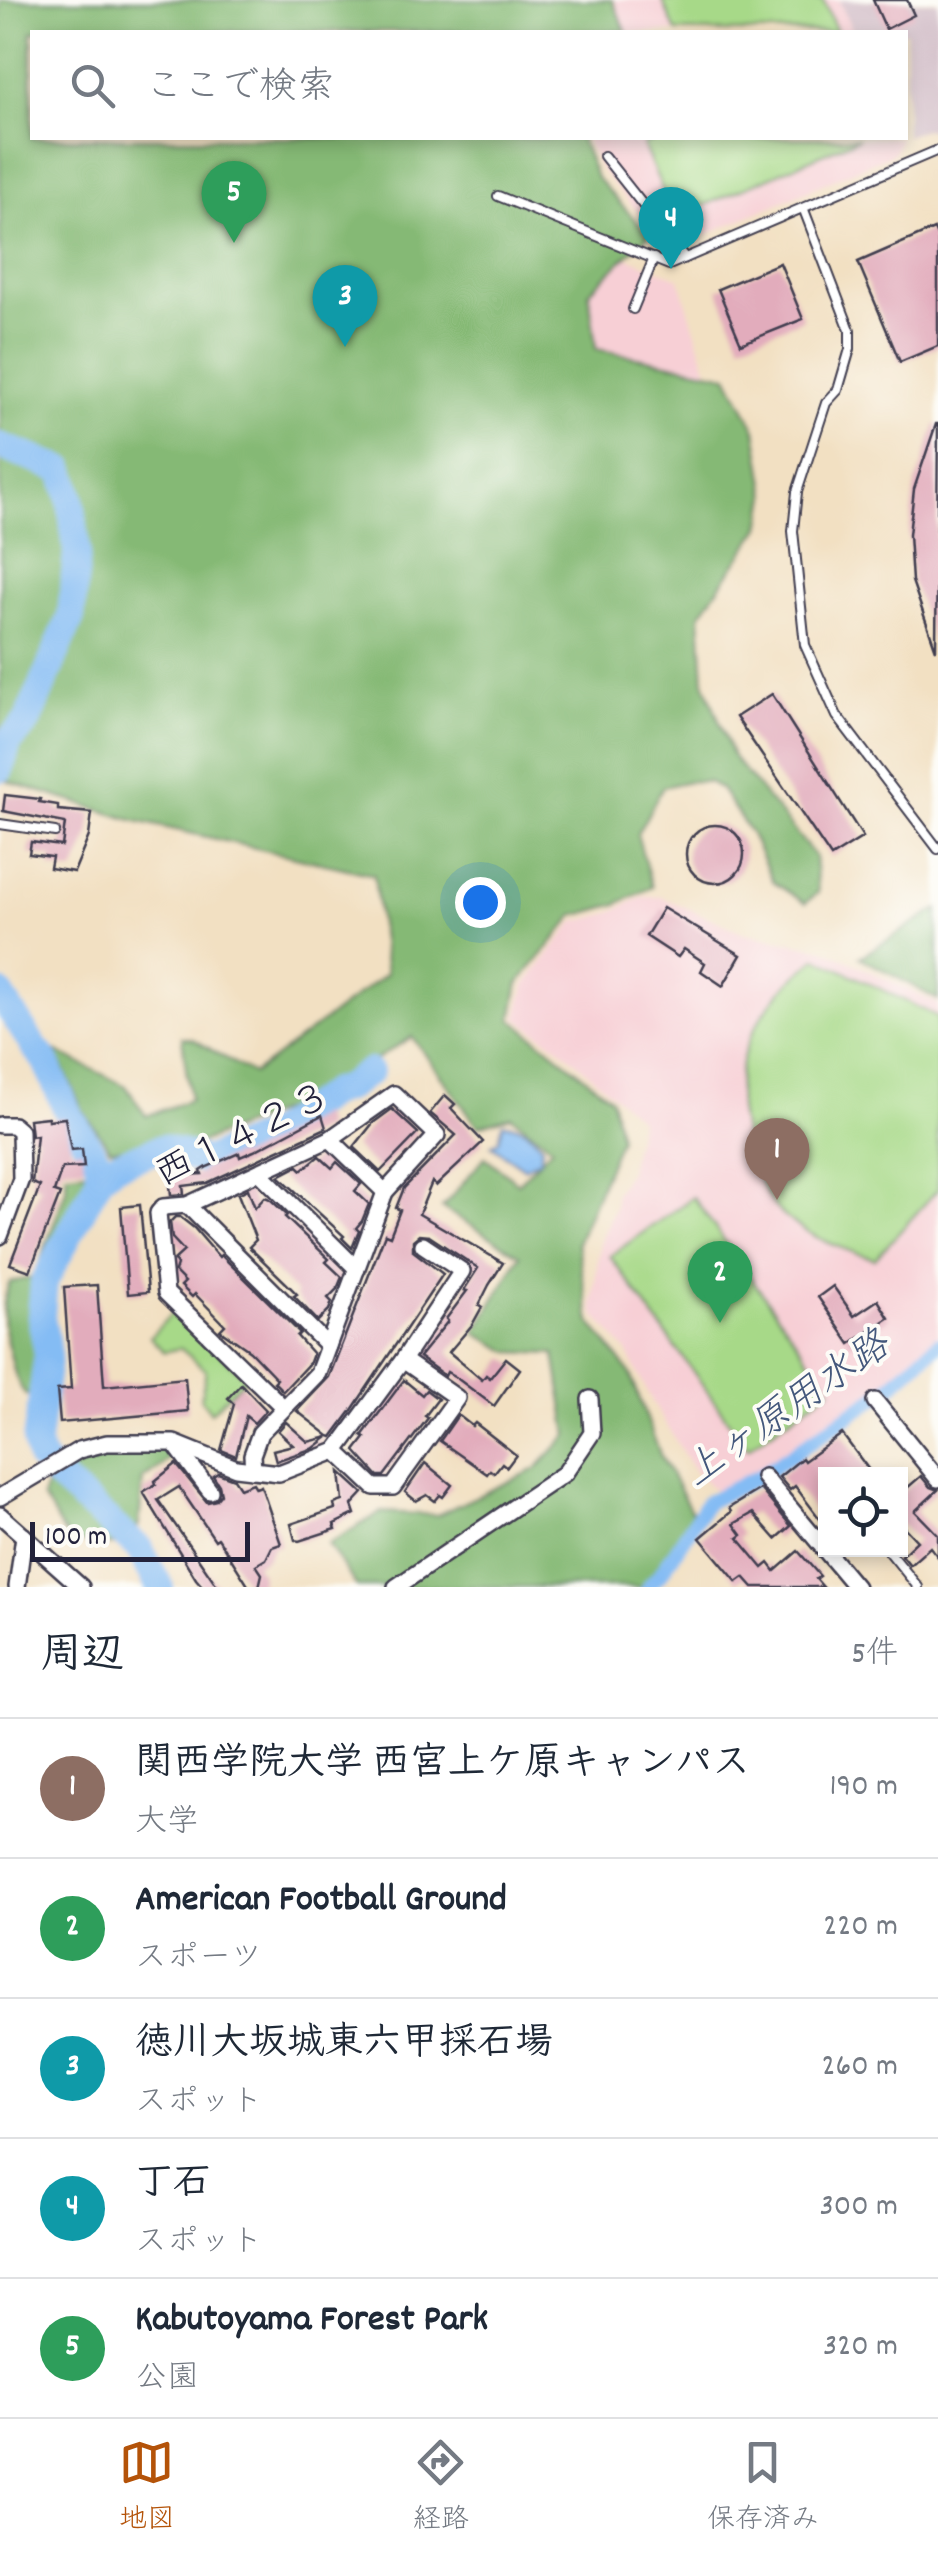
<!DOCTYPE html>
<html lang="ja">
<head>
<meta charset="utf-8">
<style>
  body { margin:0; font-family:Dekko,"Klee One",sans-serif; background:#f6f6f7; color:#1f2937 }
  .controls { position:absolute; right:30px; bottom:30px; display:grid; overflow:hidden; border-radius:0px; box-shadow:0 5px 15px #0003 }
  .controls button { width:90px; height:90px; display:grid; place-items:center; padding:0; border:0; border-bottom:2px solid #e0e1e3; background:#fff; color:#1f2937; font:50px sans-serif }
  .scale { position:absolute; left:30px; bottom:25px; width:220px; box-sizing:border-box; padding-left:10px; border:5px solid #22223b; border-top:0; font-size:28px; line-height:35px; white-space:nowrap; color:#22223b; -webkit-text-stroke:8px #fdfcf7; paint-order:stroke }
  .you { position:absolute; left:480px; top:902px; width:35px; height:35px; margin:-25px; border:8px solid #fff; border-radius:50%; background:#1a73e8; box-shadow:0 0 0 15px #1a73e833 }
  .badge { display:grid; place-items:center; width:65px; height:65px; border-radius:50%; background:#b45309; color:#fff; font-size:32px; font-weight:700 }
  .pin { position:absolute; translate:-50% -82px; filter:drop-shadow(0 2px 5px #0008) }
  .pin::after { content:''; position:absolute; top:52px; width:35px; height:30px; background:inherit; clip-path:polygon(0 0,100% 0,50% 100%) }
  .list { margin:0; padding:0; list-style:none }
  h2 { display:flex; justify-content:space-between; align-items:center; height:130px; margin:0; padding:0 40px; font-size:42px }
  h2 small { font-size:32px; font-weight:400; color:#747a83 }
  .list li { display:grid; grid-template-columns:65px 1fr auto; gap:30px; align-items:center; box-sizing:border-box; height:140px; padding:0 40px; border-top:2px solid #e0e1e3 }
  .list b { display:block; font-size:38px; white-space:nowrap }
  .list p { margin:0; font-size:32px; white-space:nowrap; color:#747a83 }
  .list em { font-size:32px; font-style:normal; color:#747a83 }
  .icon { flex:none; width:55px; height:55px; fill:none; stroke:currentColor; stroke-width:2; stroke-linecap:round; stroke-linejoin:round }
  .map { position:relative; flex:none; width:938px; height:1587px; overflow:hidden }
  .search { position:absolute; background:#fff; box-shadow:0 5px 15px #0003; left:30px; right:30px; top:30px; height:110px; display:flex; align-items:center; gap:25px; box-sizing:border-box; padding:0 35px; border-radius:0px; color:#747a83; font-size:38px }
  .sheet { height:830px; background:#fff }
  nav { display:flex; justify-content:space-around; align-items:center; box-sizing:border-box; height:140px; border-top:2px solid #e0e1e3; background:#fff; font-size:28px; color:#747a83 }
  nav a { display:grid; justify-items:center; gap:5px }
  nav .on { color:#b45309 }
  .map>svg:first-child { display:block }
  .built { fill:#f7cfd5 }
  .industrial { fill:#d2bdc8 }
  .green { fill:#a7d988; stroke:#647e62; stroke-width:2.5 }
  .forest { fill:#85b974; stroke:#546e58; stroke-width:2.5 }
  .water { fill:#84bcf4; stroke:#536f98; stroke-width:2.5 }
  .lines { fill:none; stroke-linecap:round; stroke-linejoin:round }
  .canal { stroke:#84bcf4; stroke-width:15 }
  .river { stroke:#84bcf4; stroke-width:28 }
  .building { fill:#e2acbc }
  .service-casing { stroke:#413e4f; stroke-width:12 }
  .minor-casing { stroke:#413e4f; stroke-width:20 }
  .service { stroke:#fff; stroke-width:8 }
  .minor { stroke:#fff; stroke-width:15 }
  .labels { text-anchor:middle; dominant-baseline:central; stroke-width:8; stroke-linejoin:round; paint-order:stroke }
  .street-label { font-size:38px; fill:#22223b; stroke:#fdfcf7 }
  .water-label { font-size:40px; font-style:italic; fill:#44587c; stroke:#fdfcf7 }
</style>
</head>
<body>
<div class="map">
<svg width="938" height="1587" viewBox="0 0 938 1587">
  <rect width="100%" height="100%" fill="#fdfcf7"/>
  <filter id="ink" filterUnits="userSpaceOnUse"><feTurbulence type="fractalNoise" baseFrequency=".01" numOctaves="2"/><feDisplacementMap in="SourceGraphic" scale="20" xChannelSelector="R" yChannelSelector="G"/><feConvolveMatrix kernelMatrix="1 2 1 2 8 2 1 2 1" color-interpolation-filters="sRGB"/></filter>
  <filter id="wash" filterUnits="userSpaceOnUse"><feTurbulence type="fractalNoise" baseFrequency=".0048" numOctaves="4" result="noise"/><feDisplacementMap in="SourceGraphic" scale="40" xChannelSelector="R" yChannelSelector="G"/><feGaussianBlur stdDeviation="2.25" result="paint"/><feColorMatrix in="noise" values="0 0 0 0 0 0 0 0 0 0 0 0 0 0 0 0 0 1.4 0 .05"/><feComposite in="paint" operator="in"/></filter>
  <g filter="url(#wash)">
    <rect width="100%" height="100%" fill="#f2e0c2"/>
    <g class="built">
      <polygon points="614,0 839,0 853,32 623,32 626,30"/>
      <polygon points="585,138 900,138 894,153 671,250 600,169"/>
      <polygon points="627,257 679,278 708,371 596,350 589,292"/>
      <polygon points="642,897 662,897 744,933 824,949 938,1004 938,1341 881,1391 747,1483 718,1493 694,1471 654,1405 627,1352 594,1314 592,1305 600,1243 615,1206 615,1194 628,1172 640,1119 566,1053 517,1018 525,985 574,922 607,914"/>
    </g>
    <polygon class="industrial" points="839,0 938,1 938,130 924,129 906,136 906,32 853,32"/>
    <g class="green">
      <polygon points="662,0 823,0 837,32 676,32"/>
      <polygon points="660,138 859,138 675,218 643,145"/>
      <path d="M 817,958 L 938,1017 L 938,1189 L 875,1259 C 842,1249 813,1239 785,1217 C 768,1204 758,1178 751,1158 C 719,1074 749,1012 817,958 Z"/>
      <polygon points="693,1197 831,1389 748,1448 610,1256"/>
      <polygon points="175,1310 246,1378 211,1412 201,1399 206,1370 180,1348 164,1352 150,1337"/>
    </g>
    <g class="forest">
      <polygon points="0,0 612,0 626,31 32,32 32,138 580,138 596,177 649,235 589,292 596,349 728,375 756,430 767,496 761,527 700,615 704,681 733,757 815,856 818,893 805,903 773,882 751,834 721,789 709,782 689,781 663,787 637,834 652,887 617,904 574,916 519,983 512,1019 611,1098 620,1138 577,1243 590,1322 630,1373 661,1457 694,1516 661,1570 645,1587 357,1587 328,1544 382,1512 437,1515 536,1469 568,1435 555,1354 510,1352 475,1333 520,1255 442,1208 485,1157 518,1183 552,1147 511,1116 478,1126 412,1037 314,1098 192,1146 110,1149 83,1111 55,1051 126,1086 146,1116 190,1100 182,1037 193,1039 253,1074 386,974 374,875 132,820 0,779"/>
      <polygon points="938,909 938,1000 860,957"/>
      <path d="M 94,1170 L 92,1186 C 80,1208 37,1277 35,1297 C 31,1331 42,1356 34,1390 L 26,1395 C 14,1381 14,1367 9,1350 C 2,1326 0,1304 10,1282 L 35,1277 L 66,1189 L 66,1173 Z"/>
      <path d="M 173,1448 C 169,1464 156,1470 143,1479 L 139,1525 L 123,1544 C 104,1547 71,1546 60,1527 C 54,1517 51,1508 42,1498 C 58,1441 127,1450 173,1448 Z"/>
    </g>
    <path class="water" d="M 503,1123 C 521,1125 532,1132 542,1147 L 540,1159 L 524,1168 L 491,1145 L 499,1141 Z"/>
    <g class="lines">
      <polyline class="canal" points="648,1587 662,1572 707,1502 762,1475 888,1389 938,1344"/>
      <g class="river">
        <polyline points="0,446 63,470 71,500 77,553 71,617 27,722 8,742 0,769"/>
        <polyline points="0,994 34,1047 45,1060 69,1115 99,1163 100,1177"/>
        <polyline points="160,1587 139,1548 59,1479 41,1460 36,1441 48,1354 41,1317 44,1282 100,1177 117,1164 162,1148 206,1161 274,1133 333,1092 346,1088 369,1072"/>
      </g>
    </g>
    <g id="blocks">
      <g class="building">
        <polygon points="873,0 907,0 914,15 886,29"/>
        <polygon points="934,229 938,238 938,346 900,362 858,262"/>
        <polygon points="780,263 803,319 741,344 718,289"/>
        <polygon points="936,424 938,424 936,650 912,581 909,535 914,489"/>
        <polygon points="772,694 863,837 831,857 736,717"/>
        <polygon points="5,795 40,799 39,802 58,805 58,810 92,813 89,836 74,872 50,868 52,857 29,854 31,842 62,846 65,823 3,811"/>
        <circle cx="715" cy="854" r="29"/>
        <polygon points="663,908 741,955 723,986 701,971 705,963 684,949 678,957 646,936"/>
        <polygon points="445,1095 455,1104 451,1108 483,1142 436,1186 432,1182 419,1214 503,1263 489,1285 479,1305 482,1307 472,1325 449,1352 482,1380 486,1375 490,1378 506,1358 520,1369 494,1406 454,1376 447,1372 445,1376 419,1357 448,1321 446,1319 467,1291 464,1290 478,1268 429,1236 419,1235 413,1240 413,1251 443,1274 352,1410 332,1437 329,1436 297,1411 329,1377 385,1234 390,1236 400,1210 396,1208 404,1188 456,1135 430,1113"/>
        <polygon points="392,1109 418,1133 380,1172 354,1147 373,1123"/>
        <polygon points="322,1115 326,1128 207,1183 183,1186 184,1194 171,1195 169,1176 202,1174 201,1171 207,1167 239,1153 240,1157 254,1151"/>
        <polygon points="48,1117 48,1120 65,1118 71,1150 82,1149 84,1167 62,1168 54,1192 60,1194 30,1271 10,1264 40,1186 32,1183 37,1135 31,1136 29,1119"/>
        <polygon points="319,1156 332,1168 337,1162 361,1184 355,1191 369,1204 362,1221 356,1228 359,1231 352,1248 342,1238 344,1236 279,1176 298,1166 302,1170"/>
        <polygon points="248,1189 255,1208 265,1197 270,1199 287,1215 285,1217 329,1259 326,1262 342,1277 337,1289 328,1298 332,1302 329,1310 318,1321 294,1296 297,1294 287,1284 249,1247 256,1240 238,1194"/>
        <polygon points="140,1205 148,1292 128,1294 121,1207"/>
        <polygon points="175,1217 180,1217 194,1228 219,1257 221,1255 300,1333 297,1336 313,1354 310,1362 283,1391 274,1382 277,1379 250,1351 220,1330 225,1325 195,1294 192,1297 181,1286 185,1282 175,1272 177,1265 174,1260 184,1251 172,1238 170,1222"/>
        <polygon points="97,1285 104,1386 185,1378 188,1411 60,1423 57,1390 71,1389 64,1287"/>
        <polygon points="833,1286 854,1316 878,1300 889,1318 850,1344 818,1297"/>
        <polygon points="404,1380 422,1395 426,1390 438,1399 425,1416 428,1418 384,1476 378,1476 355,1451 365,1438 362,1436"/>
        <polygon points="241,1384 266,1410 254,1423 246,1416 236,1456 221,1450 234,1404 228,1398"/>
        <polygon points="458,1415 472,1426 475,1423 516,1455 507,1467 502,1463 494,1473 490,1470 487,1474 440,1441"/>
        <polygon points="286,1422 308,1442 328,1437 314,1448 276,1461 273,1450 293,1445 278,1431"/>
        <polygon points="842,1434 872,1474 826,1474 826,1527 795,1486 790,1490 779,1477 802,1458 804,1461"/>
        <polygon points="425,1463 452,1485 443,1497 440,1495 435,1501 427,1495 416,1501 405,1492"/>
        <polygon points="176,1464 207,1502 216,1500 221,1494 219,1485 213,1476 218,1473 234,1479 240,1488 253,1483 256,1488 261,1486 281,1544 272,1547 266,1559 256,1565 262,1574 259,1587 249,1587 218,1538 215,1540 179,1487 158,1500 218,1587 203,1587 196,1579 143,1492 156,1484 155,1481"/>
        <polygon points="340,1472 363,1493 352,1505 355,1514 334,1524 336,1529 299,1541 295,1540 291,1524 335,1509 334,1504 343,1501"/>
        <polygon points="921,1476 930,1487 938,1490 915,1511 938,1535 938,1557 930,1547 910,1565 902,1555 917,1541 900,1523 900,1494"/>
        <polygon points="760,1489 791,1526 776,1539 753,1513 734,1524 742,1535 738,1538 763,1568 769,1563 775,1571 798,1551 820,1576 816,1579 823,1587 753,1587 744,1577 737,1582 700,1538 731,1512 729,1508"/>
      </g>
    </g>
  </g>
  <g filter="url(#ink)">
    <use href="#blocks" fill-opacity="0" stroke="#413e4f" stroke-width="2.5"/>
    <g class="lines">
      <g class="service-casing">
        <g id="service">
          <polyline points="604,156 685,258"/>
          <polyline points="498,196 669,265 938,150"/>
          <polyline points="804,210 850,330 850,349 838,390 826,403 797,492 793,531 805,645 837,716 938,849"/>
          <polyline points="633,309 654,258"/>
          <polyline points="0,824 55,832"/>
          <polyline points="888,1550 918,1587"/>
        </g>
      </g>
      <g class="minor-casing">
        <g id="minor">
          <polyline points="0,1125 13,1125 20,1131 21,1179 0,1236"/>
          <polyline points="330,1139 385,1192"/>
          <polyline points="259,1172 357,1269"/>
          <polyline points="187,1205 328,1346"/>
          <polyline points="403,1360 462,1271 423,1245"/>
          <polyline points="875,1401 938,1479"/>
          <polyline points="177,1447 210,1491"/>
          <polyline points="253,1470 252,1455 260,1433 318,1373 385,1192 437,1135 394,1094 330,1139 187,1205 163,1207 158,1213 166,1293 284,1408"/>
          <polyline points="764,1477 856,1587"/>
          <polyline points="0,1497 79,1450 107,1443 174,1443 236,1468 279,1473 336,1451 403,1360 457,1398 393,1487 374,1487 336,1451"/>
          <polyline points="0,1515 81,1587"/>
          <polyline points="17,1587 24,1536"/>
          <polyline points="396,1587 565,1473 592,1433 590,1399"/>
        </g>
      </g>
      <use href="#service" class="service"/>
      <use href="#minor" class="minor"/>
    </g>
  </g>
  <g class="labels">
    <g class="street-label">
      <text transform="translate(244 1138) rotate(-26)">西１４２３</text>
    </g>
    <g class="water-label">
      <text transform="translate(789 1412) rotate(-35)">上ヶ原用水路</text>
    </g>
  </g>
</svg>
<div class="controls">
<button><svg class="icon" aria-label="locate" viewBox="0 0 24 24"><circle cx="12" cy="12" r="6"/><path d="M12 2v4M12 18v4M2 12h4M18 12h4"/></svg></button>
</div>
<div class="scale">100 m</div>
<div class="you"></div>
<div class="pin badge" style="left:777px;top:1200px;background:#8d6e63">1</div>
<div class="pin badge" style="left:720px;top:1323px;background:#2e9e5b">2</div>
<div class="pin badge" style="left:345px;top:347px;background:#0f9aa8">3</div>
<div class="pin badge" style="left:671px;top:269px;background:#0f9aa8">4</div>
<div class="pin badge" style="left:234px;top:243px;background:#2e9e5b">5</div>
<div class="search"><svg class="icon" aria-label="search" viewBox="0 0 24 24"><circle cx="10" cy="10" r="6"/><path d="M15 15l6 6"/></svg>ここで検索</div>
</div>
<section class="sheet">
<h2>周辺<small>5件</small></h2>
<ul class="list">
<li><span class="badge" style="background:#8d6e63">1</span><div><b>関西学院大学 西宮上ケ原キャンパス</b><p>大学</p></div><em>190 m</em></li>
<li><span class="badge" style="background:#2e9e5b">2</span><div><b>American Football Ground</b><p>スポーツ</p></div><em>220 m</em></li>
<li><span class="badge" style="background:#0f9aa8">3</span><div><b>徳川大坂城東六甲採石場</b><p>スポット</p></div><em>260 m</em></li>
<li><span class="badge" style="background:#0f9aa8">4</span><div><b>丁石</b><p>スポット</p></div><em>300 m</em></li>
<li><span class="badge" style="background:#2e9e5b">5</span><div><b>Kabutoyama Forest Park</b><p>公園</p></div><em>320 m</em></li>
</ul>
</section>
<nav>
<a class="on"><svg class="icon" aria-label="map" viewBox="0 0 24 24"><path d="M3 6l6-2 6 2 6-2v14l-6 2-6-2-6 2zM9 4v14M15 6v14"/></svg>地図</a>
<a><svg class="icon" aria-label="directions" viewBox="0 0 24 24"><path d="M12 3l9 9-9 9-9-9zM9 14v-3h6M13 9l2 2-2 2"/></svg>経路</a>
<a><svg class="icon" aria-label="saved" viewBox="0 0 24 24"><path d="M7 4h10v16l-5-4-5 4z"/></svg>保存済み</a>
</nav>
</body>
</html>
